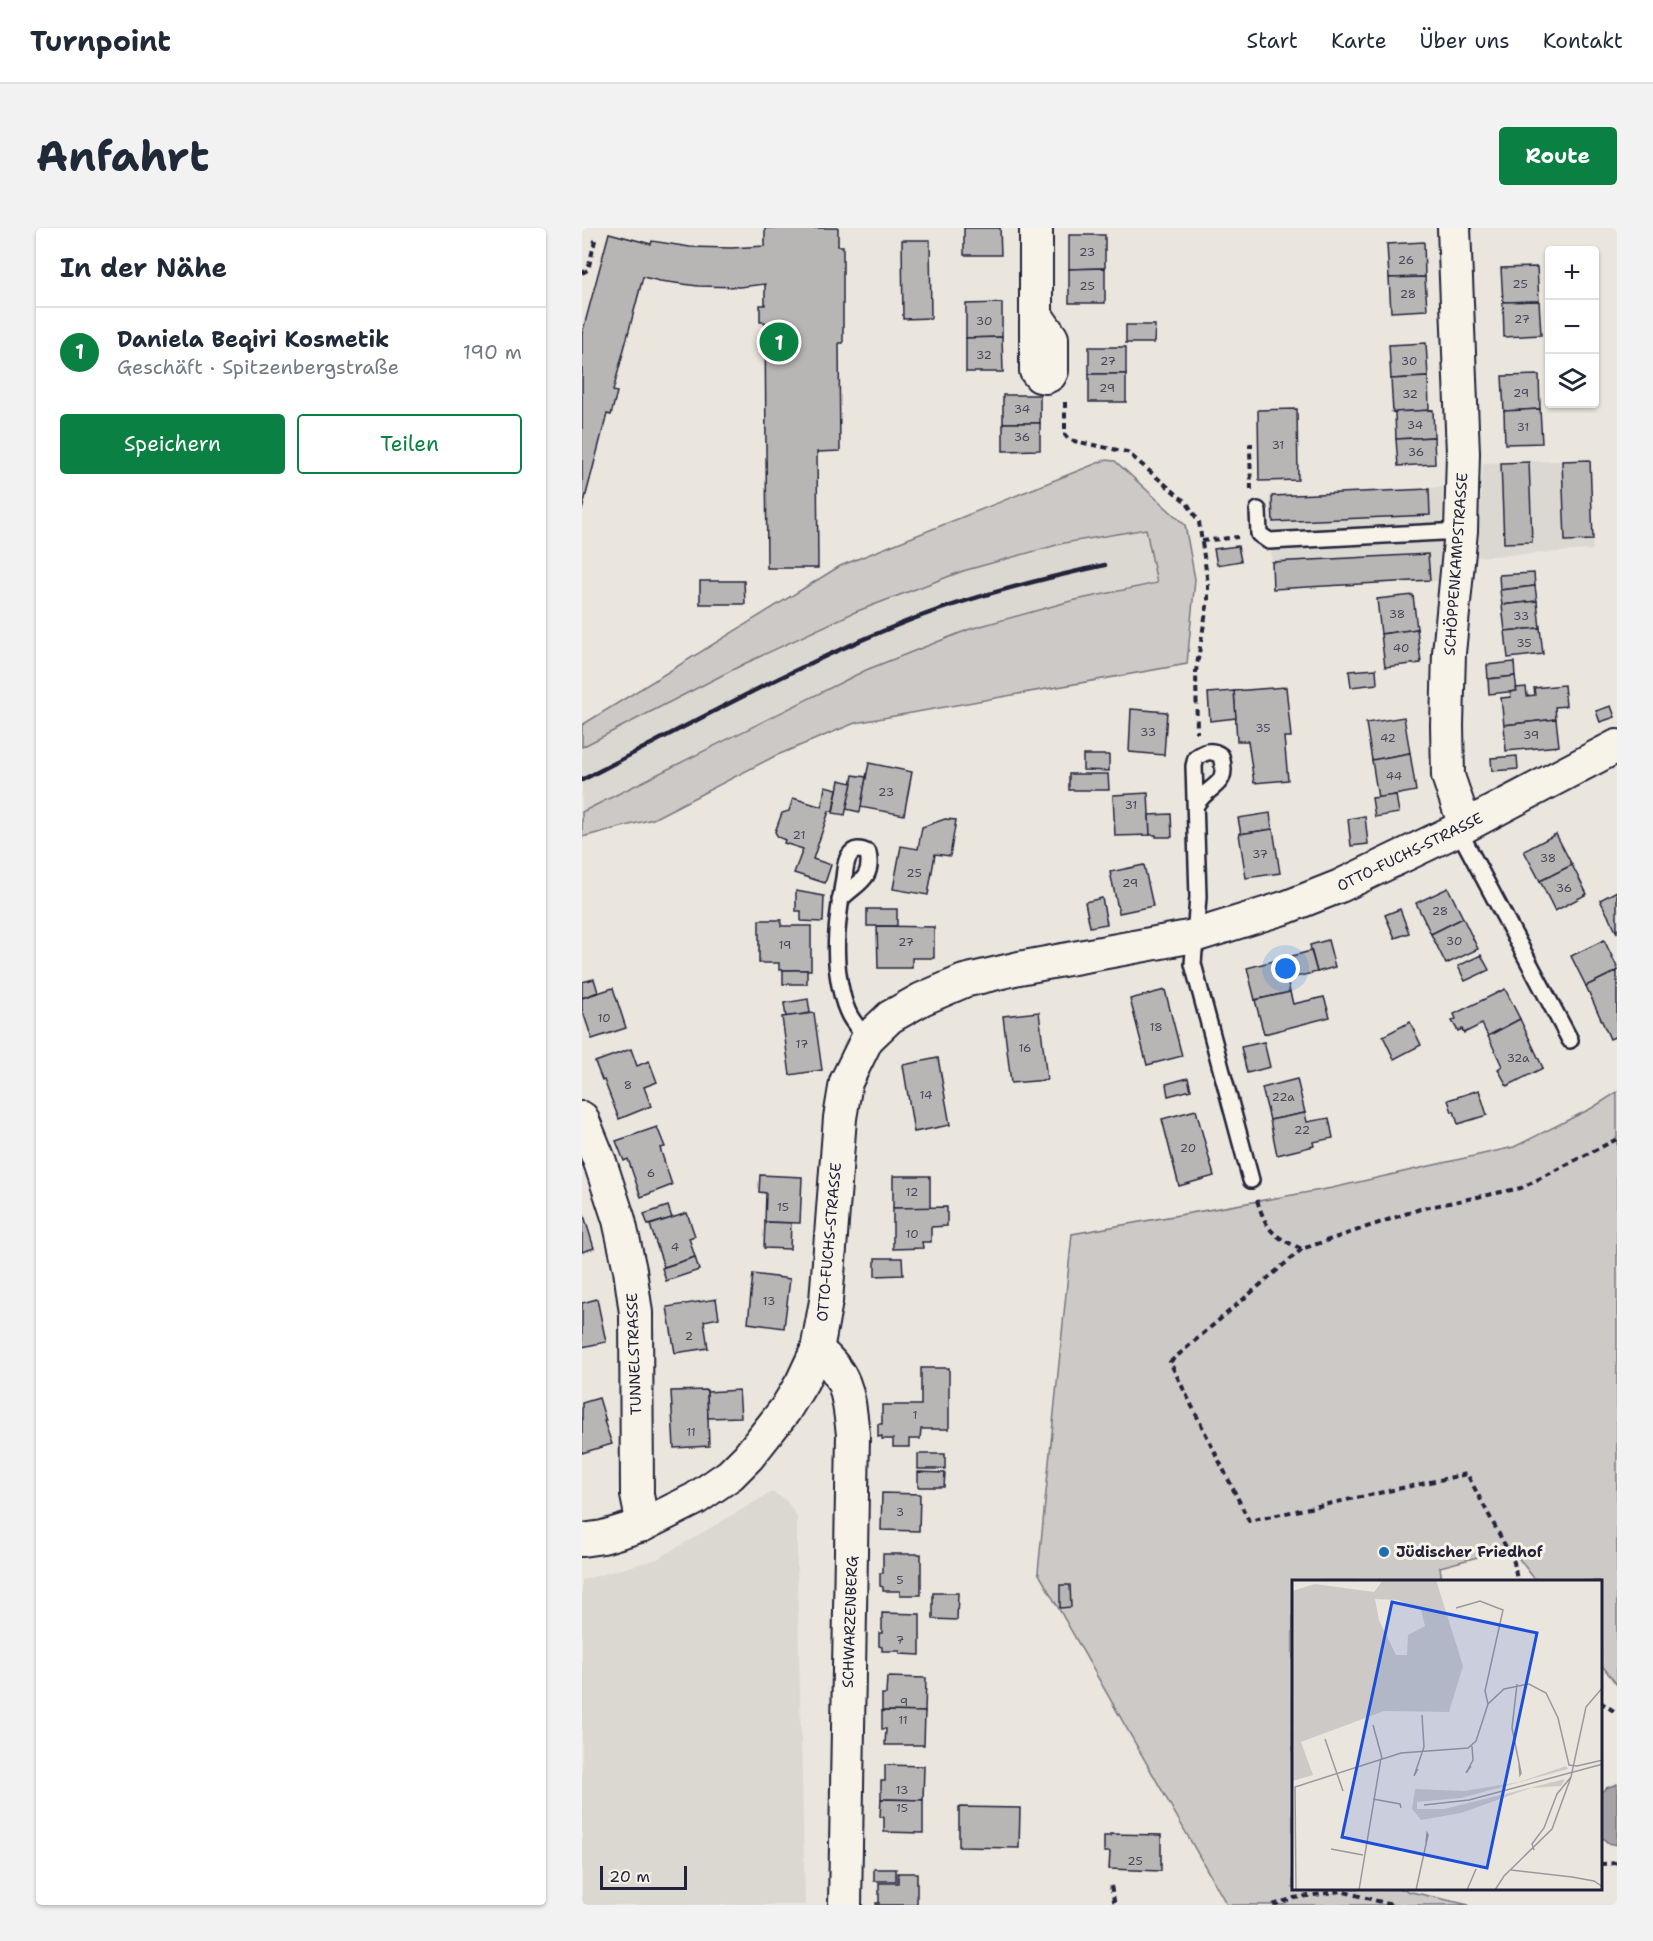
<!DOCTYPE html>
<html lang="de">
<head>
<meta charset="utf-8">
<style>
  body { margin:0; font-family:"Shantell Sans",sans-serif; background:#f2f2f3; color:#1f2937 }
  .controls { position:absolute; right:18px; top:18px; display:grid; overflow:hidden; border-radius:6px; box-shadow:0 2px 4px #0004 }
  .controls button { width:54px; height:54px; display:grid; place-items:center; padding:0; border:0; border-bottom:2px solid #e0e1e3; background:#fff; color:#1f2937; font:30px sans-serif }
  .scale { position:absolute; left:18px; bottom:15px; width:87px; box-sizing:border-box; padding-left:6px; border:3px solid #22223b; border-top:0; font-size:16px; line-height:21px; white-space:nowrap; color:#22223b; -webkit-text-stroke:4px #f7f3e8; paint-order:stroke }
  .you { position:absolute; left:704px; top:741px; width:21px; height:21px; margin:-15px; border:4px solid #fff; border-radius:50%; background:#1a73e8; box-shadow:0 0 0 9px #1a73e833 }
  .badge { display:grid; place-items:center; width:39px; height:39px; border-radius:50%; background:#0b8043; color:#fff; font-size:20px; font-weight:700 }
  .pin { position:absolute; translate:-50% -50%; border:3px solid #fff; box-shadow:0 2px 6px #0006 }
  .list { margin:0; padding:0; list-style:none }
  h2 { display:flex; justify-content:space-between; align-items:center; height:78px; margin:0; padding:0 24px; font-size:26px }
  h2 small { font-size:20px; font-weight:400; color:#747a83 }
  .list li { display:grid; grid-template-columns:39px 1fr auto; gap:18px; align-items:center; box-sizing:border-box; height:90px; padding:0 24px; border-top:2px solid #e0e1e3 }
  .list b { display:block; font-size:22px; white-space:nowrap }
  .list p { margin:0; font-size:20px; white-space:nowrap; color:#747a83 }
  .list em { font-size:20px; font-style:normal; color:#747a83 }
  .actions { display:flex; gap:12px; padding:18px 24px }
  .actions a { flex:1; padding:14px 0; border:2px solid #0b8043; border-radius:6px; text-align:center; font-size:21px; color:#0b8043 }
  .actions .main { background:#0b8043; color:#fff }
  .icon { flex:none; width:33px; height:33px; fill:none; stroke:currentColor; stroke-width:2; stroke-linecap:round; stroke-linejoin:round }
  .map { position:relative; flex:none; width:1035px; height:1677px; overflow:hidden; border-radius:6px }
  header { display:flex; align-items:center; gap:36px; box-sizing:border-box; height:84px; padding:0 30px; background:#fff; border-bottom:2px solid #e0e1e3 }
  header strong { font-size:28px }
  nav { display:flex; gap:33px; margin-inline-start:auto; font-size:21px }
  .intro { display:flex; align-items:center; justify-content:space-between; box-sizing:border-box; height:144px; padding:0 36px }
  h1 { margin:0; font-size:42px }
  .button { padding:15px 27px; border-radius:6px; background:#0b8043; color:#fff; font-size:21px; font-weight:700 }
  main { display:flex; gap:36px; padding:0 36px }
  aside { flex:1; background:#fff; border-radius:6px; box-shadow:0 2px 4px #0004 }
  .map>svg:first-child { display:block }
  .built { fill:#dbd8d2 }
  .green { fill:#cdc9c6; stroke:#787680; stroke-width:1.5 }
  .water { fill:#a6a3a6; stroke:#716f7b; stroke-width:1.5 }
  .building { fill:#b8b6b5; stroke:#22223b; stroke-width:1.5 }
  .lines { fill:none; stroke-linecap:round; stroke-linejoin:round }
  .lane-casing { stroke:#22223b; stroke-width:20 }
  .street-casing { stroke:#22223b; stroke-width:36 }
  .path { stroke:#22223b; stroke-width:4; stroke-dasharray:6 4.5; stroke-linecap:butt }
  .lane { stroke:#f7f3e8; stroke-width:15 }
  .street { stroke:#f7f3e8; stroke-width:32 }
  .rail { stroke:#22223b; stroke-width:4.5 }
  .poi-dot { fill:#1f6fb2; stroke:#f7f3e8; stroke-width:2 }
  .labels { text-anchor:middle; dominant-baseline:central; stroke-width:6; stroke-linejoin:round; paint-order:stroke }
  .number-label { font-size:12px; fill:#48475a }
  .street-label { font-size:15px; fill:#22223b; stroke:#f7f3e8 }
  .poi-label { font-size:15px; font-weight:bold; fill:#22223b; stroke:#f7f3e8; text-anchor:start }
  .inset-road { fill:none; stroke:#9a989d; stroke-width:1.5 }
  .view { fill:#1d4ed8; fill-opacity:0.15; stroke:#1d4ed8; stroke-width:3 }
  .inset-edge { fill:none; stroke:#22223b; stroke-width:3 }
</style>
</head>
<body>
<header>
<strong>Turnpoint</strong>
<nav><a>Start</a><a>Karte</a><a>Über uns</a><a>Kontakt</a></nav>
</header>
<div class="intro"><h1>Anfahrt</h1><a class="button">Route</a></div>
<main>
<aside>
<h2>In der Nähe<small></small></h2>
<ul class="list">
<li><span class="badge">1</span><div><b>Daniela Beqiri Kosmetik</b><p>Geschäft · Spitzenbergstraße</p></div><em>190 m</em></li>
</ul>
<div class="actions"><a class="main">Speichern</a><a>Teilen</a></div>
</aside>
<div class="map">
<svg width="1035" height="1677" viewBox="0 0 1035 1677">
  <rect width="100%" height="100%" fill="#eae6de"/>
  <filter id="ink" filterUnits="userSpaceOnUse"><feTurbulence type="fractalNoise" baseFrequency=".0167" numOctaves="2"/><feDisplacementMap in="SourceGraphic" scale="12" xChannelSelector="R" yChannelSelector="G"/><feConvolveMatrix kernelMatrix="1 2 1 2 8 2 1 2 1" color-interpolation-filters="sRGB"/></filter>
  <g filter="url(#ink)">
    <g class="built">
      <polygon points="1009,232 1011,322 859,331 858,353 690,361 688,267 861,259 859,331 895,329 901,235"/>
      <polygon points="565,301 575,355 489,373 388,401 284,442 0,584 0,519 164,435 273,384 381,343 482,315"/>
      <polygon points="190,1264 204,1272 215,1289 215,1341 223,1677 0,1677 0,1352 75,1331"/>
    </g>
    <g class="green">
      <polygon points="523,232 533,233 603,297 613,351 605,436 273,495 193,528 71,591 0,609 0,584 284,442 388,401 489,373 575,355 564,301 482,315 381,343 273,384 164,435 0,519 0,497 258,338"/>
      <polygon points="1035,864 1035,1457 1019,1436 1018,1353 954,1353 929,1320 858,1339 860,1353 711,1353 711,1660 823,1661 825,1663 887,1677 645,1677 456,1344 490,1006 750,960 932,919 1010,880"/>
    </g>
    <polygon class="water" points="1035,1556 1035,1617 1026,1615 1019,1608 1018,1565 1024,1560"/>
    <g class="building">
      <polygon points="183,0 256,0 256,18 261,18 261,115 257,115 258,223 235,224 236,340 185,340 183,94 178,94 178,77 183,77 183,56 157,59 116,58 78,53 61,49 31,163 35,164 29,187 25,186 0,282 0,106 27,5 69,16 70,13 108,19 149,20 183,18"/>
      <polygon points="382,0 418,0 419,27 382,27"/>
      <polygon points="487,7 523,7 523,40 487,41"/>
      <polygon points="320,12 348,12 349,90 321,91"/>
      <polygon points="842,14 843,49 807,50 805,16"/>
      <polygon points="955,39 957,73 921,74 919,40"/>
      <polygon points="523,40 523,75 487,75 487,41"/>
      <polygon points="843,49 845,82 809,84 807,50"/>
      <polygon points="957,73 959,107 922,109 921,74"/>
      <polygon points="420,75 420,109 384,110 384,76"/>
      <polygon points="544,97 573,97 572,115 544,115"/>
      <polygon points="420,109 421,144 384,144 384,110"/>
      <polygon points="844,115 846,149 809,151 807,117"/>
      <rect x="507" y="119" width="37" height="27"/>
      <rect x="507" y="146" width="37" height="28"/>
      <polygon points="957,147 958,181 922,183 920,148"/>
      <polygon points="846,149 847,182 851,182 811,184 809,151"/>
      <rect x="421" y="167" width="37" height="28"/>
      <polygon points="715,181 716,252 677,253 676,182"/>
      <polygon points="958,181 960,215 923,216 922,183"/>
      <polygon points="851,182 852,209 814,211 813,185 811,184"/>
      <polygon points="421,195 458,195 458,222 421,223"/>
      <polygon points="852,209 853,236 816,238 814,211"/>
      <polygon points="1008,232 1011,312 983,313 980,233"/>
      <polygon points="947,234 950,314 922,315 919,235"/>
      <polygon points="847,261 848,287 691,294 690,268"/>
      <polygon points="656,318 659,333 635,337 632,321"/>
      <polygon points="846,326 848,352 691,361 690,334"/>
      <polygon points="952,345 953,358 918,362 917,347"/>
      <polygon points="118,353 162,353 163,376 118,376"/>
      <polygon points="953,358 955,373 920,377 918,362"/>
      <polygon points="831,367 835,401 799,406 795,371"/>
      <polygon points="955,373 958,400 923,403 920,377"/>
      <polygon points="958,400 961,426 926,430 923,403"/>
      <polygon points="835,401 839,435 803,439 799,406"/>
      <polygon points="932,434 933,448 906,451 905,437"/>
      <polygon points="794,441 795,456 769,459 767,443"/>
      <polygon points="933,448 935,463 907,466 906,451"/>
      <polygon points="982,457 984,478 973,479 974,491 922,497 919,470 929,469 928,464 935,463 934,460 944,459 945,468 953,467 952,460"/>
      <polygon points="704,459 709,509 702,509 706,552 672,555 666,513 655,513 652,463"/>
      <polygon points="652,463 654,490 628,493 626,465"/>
      <polygon points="1029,478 1033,489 1018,494 1014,483"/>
      <polygon points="549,481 585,484 582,527 547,524"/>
      <polygon points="822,489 828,525 790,532 784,495"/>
      <polygon points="974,491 977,518 924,523 922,497"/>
      <polygon points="828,525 834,563 796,570 790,532"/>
      <polygon points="501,527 527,527 527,543 501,542"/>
      <polygon points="935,528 936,541 910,543 909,530"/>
      <polygon points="287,535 330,544 322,587 278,579"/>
      <polygon points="487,546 526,546 527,562 487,562"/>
      <polygon points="271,547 284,549 278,584 264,581"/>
      <polygon points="257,552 270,555 263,587 251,585"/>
      <polygon points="243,558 255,561 251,583 247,583 231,631 249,637 243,655 212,645 221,621 202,615 203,612 196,609 193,604 200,585 207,583 211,570 240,579"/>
      <polygon points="566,565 568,607 533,608 531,567"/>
      <polygon points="814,567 817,585 793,589 790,570"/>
      <polygon points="688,585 690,601 659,606 656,590"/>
      <polygon points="589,586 590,609 574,609 574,607 568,607 567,587"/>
      <polygon points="783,588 786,616 769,618 766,591"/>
      <polygon points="363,591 374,592 368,628 353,626 346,667 311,661 319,618 336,621 340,599"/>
      <polygon points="691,601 698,645 664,650 657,606"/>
      <polygon points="974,606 990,637 958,653 942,623"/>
      <polygon points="562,637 571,678 537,685 528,644"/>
      <polygon points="990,637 1005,666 973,683 958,653"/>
      <polygon points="866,660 881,690 849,706 834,675"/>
      <polygon points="214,663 242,668 241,694 219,693 219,683 214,683"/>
      <polygon points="1035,663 1035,705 1018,672"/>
      <polygon points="520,670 525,696 508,699 503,674"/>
      <rect x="285" y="681" width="30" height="17"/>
      <polygon points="818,681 827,705 813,710 803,687"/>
      <polygon points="881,690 896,721 864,736 849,706"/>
      <polygon points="177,692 199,692 199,698 229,698 229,742 197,742 197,735 177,735"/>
      <polygon points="295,698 352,699 352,730 330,730 330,740 296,740"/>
      <polygon points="746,712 753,739 735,744 728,717"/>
      <polygon points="1022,712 1035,739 1035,743 1004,758 989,728"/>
      <polygon points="729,723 735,744 705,751 708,764 673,772 665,740"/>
      <polygon points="899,727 907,742 883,753 876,738"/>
      <rect x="201" y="742" width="24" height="14"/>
      <polygon points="1035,743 1035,808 1028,811 1004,758"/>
      <polygon points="12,751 16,764 0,770 0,754"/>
      <polygon points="31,760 44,800 10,811 0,781 0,770"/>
      <polygon points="923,761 938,791 906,808 900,796 882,805 880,801 876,803 870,793 874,791 872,786"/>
      <polygon points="583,762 600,828 565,837 548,771"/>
      <polygon points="708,764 711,776 742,769 748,789 682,806 673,772"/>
      <polygon points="226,771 228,785 204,789 202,775"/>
      <polygon points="457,784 465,852 429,855 421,788"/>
      <polygon points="232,785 240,842 208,847 200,789"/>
      <polygon points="938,791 961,840 925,858 916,841 920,838 906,808"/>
      <polygon points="828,794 839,817 812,831 801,808"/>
      <polygon points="682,814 688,839 665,845 659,819"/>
      <polygon points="49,821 55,838 67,833 75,854 62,859 69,878 37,891 22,852 20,852 13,834"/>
      <polygon points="356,830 368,897 332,904 321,837"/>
      <polygon points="606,850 609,862 586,868 584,856"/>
      <polygon points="715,851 723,885 688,892 680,860"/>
      <polygon points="897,862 905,887 876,896 872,883 870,884 866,872"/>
      <polygon points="614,882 632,948 597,958 580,891"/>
      <polygon points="723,885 725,894 747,890 751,910 731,914 732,918 695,927 688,892"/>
      <polygon points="75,899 83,919 78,920 90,957 59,969 46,931 42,933 34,913"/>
      <polygon points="178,947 220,949 218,995 183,994 184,965 177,964"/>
      <rect x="311" y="948" width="37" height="32"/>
      <polygon points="86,978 90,990 66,997 62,986"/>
      <polygon points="365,979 365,998 349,999 349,1014 340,1014 341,1020 311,1021 311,980"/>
      <polygon points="0,981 12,1020 0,1024"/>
      <polygon points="105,985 113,1008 107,1010 113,1029 82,1039 68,997"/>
      <polygon points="183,994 209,995 208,1021 182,1020"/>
      <polygon points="113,1029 117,1042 84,1053 80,1040"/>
      <polygon points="293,1030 320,1030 321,1047 293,1048"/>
      <polygon points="171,1046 208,1051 202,1100 166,1095"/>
      <polygon points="15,1071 24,1114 0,1119 0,1075"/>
      <polygon points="134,1071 137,1090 122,1093 126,1120 93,1125 85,1079"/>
      <polygon points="339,1140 367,1140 367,1201 339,1201 338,1211 327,1211 327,1219 311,1219 311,1211 300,1211 300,1208 296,1209 296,1196 300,1196 300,1177 339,1177"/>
      <polygon points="125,1162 127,1218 92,1220 89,1163"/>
      <polygon points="157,1162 159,1189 126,1190 125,1164"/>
      <polygon points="17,1170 24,1193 22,1193 30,1216 0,1225 0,1175"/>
      <rect x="336" y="1226" width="27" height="15"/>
      <polygon points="336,1244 363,1245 362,1259 336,1259"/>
      <polygon points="300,1265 338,1266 337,1303 299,1302"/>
      <polygon points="301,1326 339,1326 339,1367 318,1367 318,1363 301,1363 301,1359 298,1358 298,1345 301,1345"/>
      <polygon points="478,1357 488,1357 489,1379 478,1380"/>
      <polygon points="351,1365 376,1365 375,1392 351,1391"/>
      <polygon points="300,1385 338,1386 338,1427 318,1426 318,1423 300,1423 300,1419 297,1418 297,1405 300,1405"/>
      <polygon points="305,1449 344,1450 343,1484 300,1483 300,1466 304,1466"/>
      <polygon points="300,1483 343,1484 342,1517 303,1517 304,1501 300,1501"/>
      <polygon points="303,1537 342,1538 341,1572 299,1571 299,1553 303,1553"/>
      <polygon points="299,1571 341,1572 341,1605 302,1604 302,1589 298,1589"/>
      <polygon points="377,1579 438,1580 437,1620 377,1619"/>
      <polygon points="528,1606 579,1607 579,1643 527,1641 528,1624 522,1624 522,1608 528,1608"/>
      <rect x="292" y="1641" width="22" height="12"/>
      <polygon points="316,1645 335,1645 335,1677 294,1677 294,1675 297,1675 297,1655 316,1655"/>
    </g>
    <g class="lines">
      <g class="lane-casing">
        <g id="lane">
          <polyline points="676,282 677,306 687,313 879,303"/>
          <path d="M 614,577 C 626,555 648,561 639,528 C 630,521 623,523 614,530 L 612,538 L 616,669 L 611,736 L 669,952"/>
          <polyline points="876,601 988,812"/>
          <path d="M 258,672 C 273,655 292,653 286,625 C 279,621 272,620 267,628 C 263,634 263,643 262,650 C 256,687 250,725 259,762 C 264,786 270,793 285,811"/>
        </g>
      </g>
      <g class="street-casing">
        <g id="street">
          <polyline points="872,0 881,225 879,303 867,425 865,497 866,548 883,598"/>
          <polyline points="454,87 470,110 470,143 468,147 464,149 458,148 454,143 454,0"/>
          <polyline points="0,890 18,934 37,992 48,1042 54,1085 55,1267 61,1297"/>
          <path d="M 235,1122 C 267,1148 266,1167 271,1206 L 263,1677"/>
          <polyline points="0,1312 21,1309 61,1297 113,1271 148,1247 166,1229 203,1182 220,1154 235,1122 244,1073 258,890 264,854 285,811 308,789 340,771 382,753 437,740 612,708 705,679 758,658 883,598 1035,518"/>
        </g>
      </g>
      <g class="path">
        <polyline points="0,45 6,42 14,8"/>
        <polyline points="483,174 483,207 487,212 545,224 605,275 617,294 626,356 626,372 614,443 615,505"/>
        <polyline points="669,262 668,217 673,217"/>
        <polyline points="620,313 656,309"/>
        <path d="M 675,972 C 685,1004 691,1008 720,1021 L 838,981 L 939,960 L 1035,911"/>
        <polyline points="720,1021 588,1134 667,1293 885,1246 932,1334 935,1353"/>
        <polyline points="1018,1474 1035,1485"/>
        <polyline points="1018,1636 1035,1635"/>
        <polyline points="529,1658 533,1677"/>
        <polyline points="691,1677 712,1670 759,1663 810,1677"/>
      </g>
      <use href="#lane" class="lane"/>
      <use href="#street" class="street"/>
      <path class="rail" d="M 0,552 C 109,496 217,435 331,391 C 394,367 458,351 523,337"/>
    </g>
  </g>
  <circle class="poi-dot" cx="802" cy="1324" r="6"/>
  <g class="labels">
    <g class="number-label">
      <text x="505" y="24">23</text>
      <text x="824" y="32">26</text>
      <text x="938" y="56">25</text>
      <text x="505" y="58">25</text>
      <text x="826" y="66">28</text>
      <text x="940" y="91">27</text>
      <text x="402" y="93">30</text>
      <text x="402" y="127">32</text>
      <text x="526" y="133">27</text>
      <text x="827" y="133">30</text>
      <text x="525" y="160">29</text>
      <text x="939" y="165">29</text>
      <text x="828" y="166">32</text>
      <text x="440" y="181">34</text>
      <text x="833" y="197">34</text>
      <text x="941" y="199">31</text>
      <text x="440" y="209">36</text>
      <text x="696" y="217">31</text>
      <text x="834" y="224">36</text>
      <text x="815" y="386">38</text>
      <text x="939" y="388">33</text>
      <text x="942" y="415">35</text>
      <text x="819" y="420">40</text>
      <text x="681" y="500">35</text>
      <text x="566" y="504">33</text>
      <text x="949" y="507">39</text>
      <text x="806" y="510">42</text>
      <text x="812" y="548">44</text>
      <text x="304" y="564">23</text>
      <text x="549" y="577">31</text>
      <text x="217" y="607">21</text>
      <text x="678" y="626">37</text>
      <text x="966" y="630">38</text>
      <text x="332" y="645">25</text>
      <text x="548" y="655">29</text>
      <text x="982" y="660">36</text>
      <text x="858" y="683">28</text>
      <text x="872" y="713">30</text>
      <text x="324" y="714">27</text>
      <text x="203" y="717">19</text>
      <text x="22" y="790">10</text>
      <text x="574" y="799">18</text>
      <text x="220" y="816">17</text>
      <text x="443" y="820">16</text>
      <text x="936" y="830">32a</text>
      <text x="46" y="857">8</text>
      <text x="344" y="867">14</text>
      <text x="701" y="869">22a</text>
      <text x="720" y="902">22</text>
      <text x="606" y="920">20</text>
      <text x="69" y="945">6</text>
      <text x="330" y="964">12</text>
      <text x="201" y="979">15</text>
      <text x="330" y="1006">10</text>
      <text x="93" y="1019">4</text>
      <text x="187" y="1073">13</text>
      <text x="107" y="1108">2</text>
      <text x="333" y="1187">1</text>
      <text x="109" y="1204">11</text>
      <text x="318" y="1284">3</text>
      <text x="318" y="1352">5</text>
      <text x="318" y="1412">7</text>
      <text x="322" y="1474">9</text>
      <text x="321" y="1492">11</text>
      <text x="320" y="1562">13</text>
      <text x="320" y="1580">15</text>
      <text x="553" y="1633">25</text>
    </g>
    <g class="street-label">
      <text transform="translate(874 336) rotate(-86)">SCHÖPPENKAMPSTRASSE</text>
      <text transform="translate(828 624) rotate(-26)">OTTO-FUCHS-STRASSE</text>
      <text transform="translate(247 1014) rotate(-85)">OTTO-FUCHS-STRASSE</text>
      <text transform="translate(52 1126) rotate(-92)">TUNNELSTRASSE</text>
      <text transform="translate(268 1394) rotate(-88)">SCHWARZENBERG</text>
    </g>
    <g class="poi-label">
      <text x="814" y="1324">Jüdischer Friedhof</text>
    </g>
  </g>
  <g transform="translate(710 1352)">
    <rect width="310" height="310" fill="#eae6de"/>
    <path d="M 91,0 L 144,0 L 171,86 L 157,132 L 92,131 L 9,162 L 21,195 L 0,201 L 0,11 L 23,4 L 82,12 ZM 83,19 L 106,20 L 129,30 L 133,46 L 116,55 L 115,75 L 104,75 L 87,40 ZM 274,186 L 276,189 L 169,218 L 125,222 L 125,229 L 152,229 L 273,199 L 269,206 L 239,208 L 169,233 L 129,240 L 120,229 L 123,209 L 172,211 L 227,202 Z" fill="#cdc9c6" fill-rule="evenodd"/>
    <path class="inset-road" d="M 164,28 L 188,21 L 211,30 L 193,111 L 196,124M 225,104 L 220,148 L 229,193 L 228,195 L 227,185M 81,145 L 90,178M 33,159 L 51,211M 179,186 L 174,193 L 181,180 L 180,166M 126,189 L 122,196 L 132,167 L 130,135M 81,219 L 108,224 L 109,228M 132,225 L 177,220 L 311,184M 39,269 L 71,275M 242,270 L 240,264 L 252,248 L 265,214 L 279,197M 219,290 L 280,297 L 302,301 L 311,307M 4,310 L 3,207 L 109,173 L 176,168 L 184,161 L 196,124 L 212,109 L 237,104 L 254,113 L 266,138 L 277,185 L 285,186 L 311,180M 67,310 L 89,178M 124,310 L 136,255 L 135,253 L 134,262M 175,310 L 184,289M 203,310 L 212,296 L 260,249 L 279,197 L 294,127 L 311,107"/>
    <path class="view" d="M 100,22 L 245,53 L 195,288 L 50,257 Z"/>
    <rect width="310" height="310" class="inset-edge"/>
  </g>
</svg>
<div class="controls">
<button>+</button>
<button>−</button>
<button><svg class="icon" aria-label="layers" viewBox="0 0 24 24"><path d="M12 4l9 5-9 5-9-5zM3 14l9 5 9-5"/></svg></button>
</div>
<div class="scale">20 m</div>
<div class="you"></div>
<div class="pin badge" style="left:197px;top:114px">1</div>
</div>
</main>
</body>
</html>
